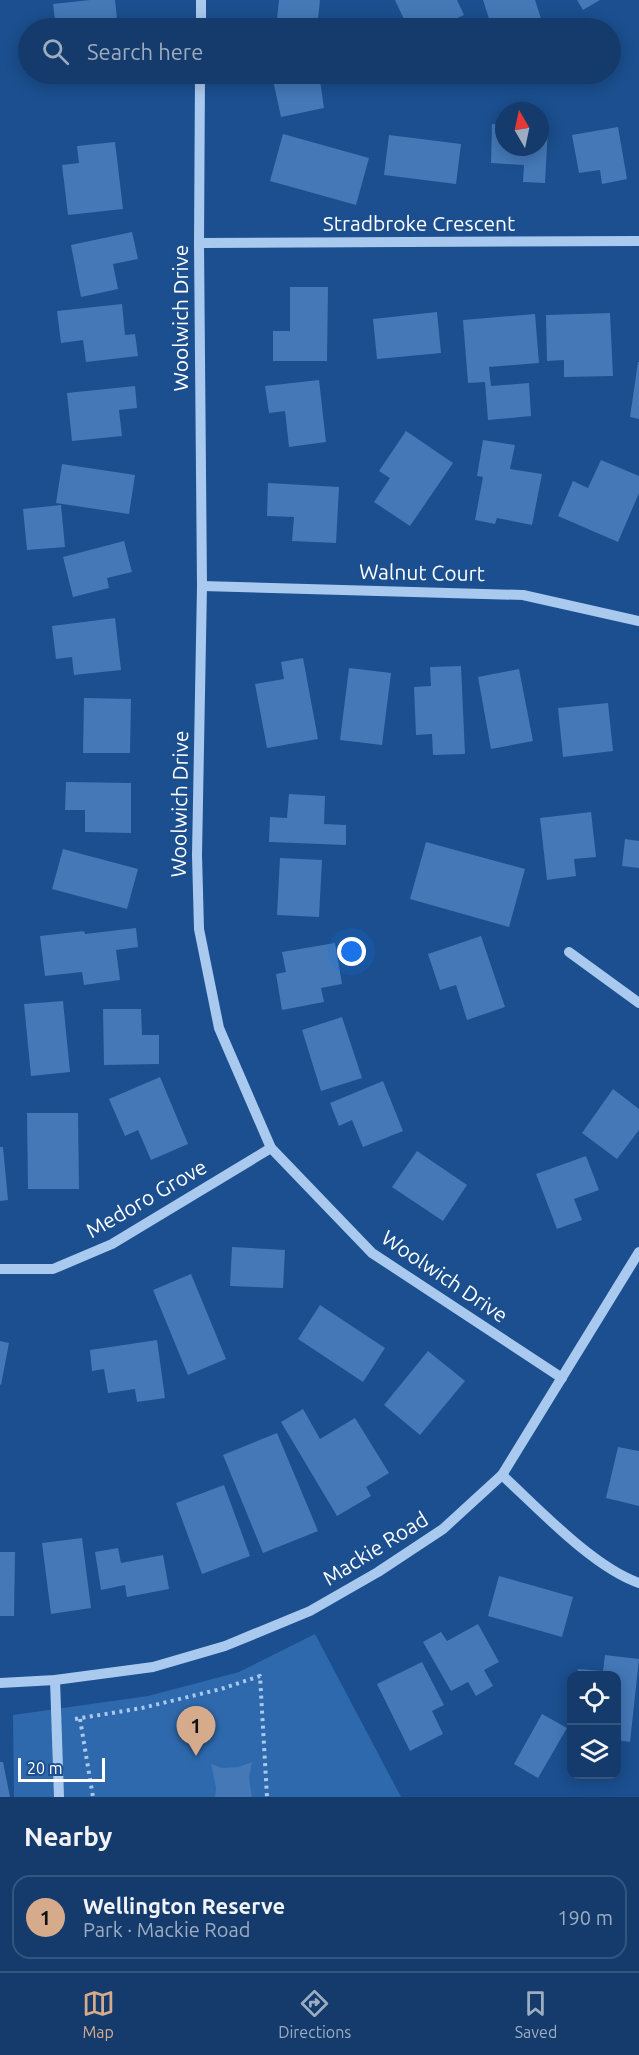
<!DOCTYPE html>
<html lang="en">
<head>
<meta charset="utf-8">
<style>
  body { margin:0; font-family:Ubuntu,sans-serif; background:#1d4271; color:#f1f3f6 }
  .controls { position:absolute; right:18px; bottom:18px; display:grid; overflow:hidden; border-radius:12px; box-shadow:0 3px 15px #0003 }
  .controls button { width:54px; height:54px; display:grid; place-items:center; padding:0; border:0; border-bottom:2px solid #33557e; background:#143b6b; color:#f1f3f6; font:30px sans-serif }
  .compass { position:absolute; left:495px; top:102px; width:54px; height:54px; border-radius:50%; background:#143b6b; box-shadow:0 3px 15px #0003; rotate:351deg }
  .scale { position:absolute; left:18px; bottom:15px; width:87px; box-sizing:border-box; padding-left:6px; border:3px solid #fff; border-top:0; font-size:16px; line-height:21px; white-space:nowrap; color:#fff; -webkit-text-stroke:4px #1b4f8f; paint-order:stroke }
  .you { position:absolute; left:352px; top:952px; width:21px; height:21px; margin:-15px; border:4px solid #fff; border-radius:50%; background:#1a73e8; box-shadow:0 0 0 9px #1a73e833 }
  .badge { display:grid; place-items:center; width:39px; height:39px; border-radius:50%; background:#d6ab8b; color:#111; font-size:20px; font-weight:700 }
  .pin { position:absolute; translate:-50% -50px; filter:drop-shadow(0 2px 3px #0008) }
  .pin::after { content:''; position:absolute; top:32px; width:21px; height:18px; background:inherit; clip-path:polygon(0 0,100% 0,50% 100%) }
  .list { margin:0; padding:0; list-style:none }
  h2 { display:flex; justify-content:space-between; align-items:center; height:78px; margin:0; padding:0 24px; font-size:26px }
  h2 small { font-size:20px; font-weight:400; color:#9dadc1 }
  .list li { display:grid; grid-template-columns:39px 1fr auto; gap:18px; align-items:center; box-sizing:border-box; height:84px; margin:0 12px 12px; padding:0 12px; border:2px solid #33557e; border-radius:18px }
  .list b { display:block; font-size:22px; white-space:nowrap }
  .list p { margin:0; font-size:20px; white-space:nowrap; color:#9dadc1 }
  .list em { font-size:20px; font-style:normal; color:#9dadc1 }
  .icon { flex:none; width:33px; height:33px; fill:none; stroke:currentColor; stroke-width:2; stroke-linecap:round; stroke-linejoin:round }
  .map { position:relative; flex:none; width:639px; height:1797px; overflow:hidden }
  .search { position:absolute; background:#143b6b; box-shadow:0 3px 15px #0003; left:18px; right:18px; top:18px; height:66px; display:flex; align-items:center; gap:15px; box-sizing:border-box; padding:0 21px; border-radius:33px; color:#9dadc1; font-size:22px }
  .sheet { height:174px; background:#143b6b }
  nav { display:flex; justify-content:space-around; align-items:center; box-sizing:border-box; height:84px; border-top:2px solid #33557e; background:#143b6b; font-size:16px; color:#9dadc1 }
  nav a { display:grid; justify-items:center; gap:3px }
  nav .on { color:#d6ab8b }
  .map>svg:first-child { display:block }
  .green { fill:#2e69ad }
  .building { fill:#4478b7 }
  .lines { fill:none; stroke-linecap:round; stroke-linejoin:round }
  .path { stroke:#a9c9ee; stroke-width:4; stroke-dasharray:3 4.5; stroke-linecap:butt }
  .minor { stroke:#a9c9ee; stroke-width:10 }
  .labels { text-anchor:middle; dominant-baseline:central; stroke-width:5; stroke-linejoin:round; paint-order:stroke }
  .street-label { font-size:21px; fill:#fff; stroke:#1b4f8f }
</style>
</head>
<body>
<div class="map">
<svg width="639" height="1797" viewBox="0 0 639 1797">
  <rect width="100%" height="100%" fill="#1b4f8f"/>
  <polygon class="green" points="315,1634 401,1797 14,1797 13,1715 148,1696 239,1672"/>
  <g class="building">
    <polygon points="90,0 115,0 118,28 56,28 53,4"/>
    <polygon points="279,0 320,0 317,28 276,28"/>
    <polygon points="395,0 457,0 464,15 436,28 408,28"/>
    <polygon points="483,0 535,0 544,28 492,28"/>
    <polygon points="577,0 600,0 583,10"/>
    <polygon points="280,74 319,74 324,108 281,117 273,80 281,79"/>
    <polygon points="492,124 504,125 504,147 540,147 540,126 548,127 545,183 523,182 524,165 491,163"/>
    <polygon points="618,127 627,179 602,184 600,170 579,173 572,135"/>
    <polygon points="283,134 369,158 356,205 270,181"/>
    <polygon points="389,135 461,144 456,184 384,175"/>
    <polygon points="115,142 123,209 68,215 62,165 79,163 77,146"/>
    <polygon points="132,232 138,259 113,264 118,289 81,297 71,245"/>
    <polygon points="290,287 328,287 327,361 273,361 273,331 290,331"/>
    <polygon points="122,304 125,335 135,334 138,356 86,362 83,340 61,343 57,311"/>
    <polygon points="437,312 441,353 377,359 373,319"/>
    <polygon points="610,313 613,376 564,377 564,360 547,361 546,315"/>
    <polygon points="535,314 539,363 489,367 491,386 529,383 531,416 488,420 485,382 468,383 463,320"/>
    <polygon points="638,362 639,362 639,419 630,417"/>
    <polygon points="319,380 326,442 289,447 285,411 269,413 265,386"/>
    <polygon points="135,386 137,408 119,410 122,436 72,441 67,393"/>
    <polygon points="406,431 453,463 410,526 374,502 390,478 379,471"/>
    <polygon points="483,440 515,445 510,469 542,474 532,525 497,518 495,524 475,520 483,477 477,476"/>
    <polygon points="601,460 639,476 639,493 618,542 558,516 573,481 588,488"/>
    <polygon points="62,464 135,475 129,514 56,503"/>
    <polygon points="268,483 339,487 336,543 292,541 294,517 267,516"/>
    <polygon points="61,505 65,547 27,550 23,509"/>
    <polygon points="124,541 132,572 107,578 109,588 73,597 63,557"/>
    <polygon points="115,618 121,670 74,675 72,657 56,659 52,626"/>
    <polygon points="303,658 318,739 267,748 255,684 284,679 281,662"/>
    <polygon points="461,666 465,754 433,755 432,734 416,735 414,687 431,686 430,667"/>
    <polygon points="349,668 391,673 382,745 340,740"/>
    <polygon points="519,669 533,741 491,749 478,677"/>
    <polygon points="84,698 131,699 130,753 83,753"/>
    <polygon points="608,703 613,751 563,757 558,708"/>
    <polygon points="66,782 131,783 131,833 85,832 85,810 65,810"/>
    <polygon points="289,794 325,796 324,824 346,825 346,845 269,842 270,817 287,818"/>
    <polygon points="591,812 596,857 574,859 576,876 547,880 540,818"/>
    <polygon points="625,839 639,841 639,868 622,866"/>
    <polygon points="426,842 525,869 509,927 410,899"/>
    <polygon points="63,849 138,869 127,909 52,889"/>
    <polygon points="280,858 322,860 319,917 277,915"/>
    <polygon points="136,928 138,947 116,950 120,980 84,985 82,972 45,976 40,936 84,931 85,934"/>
    <polygon points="481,936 505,1007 467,1020 456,985 440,990 428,954"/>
    <polygon points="335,943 342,984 321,988 324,1002 282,1010 276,974 286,972 282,952"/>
    <polygon points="63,1001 70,1072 31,1076 24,1004"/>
    <polygon points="103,1009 141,1009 142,1035 159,1035 159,1064 104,1065"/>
    <polygon points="342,1017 362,1078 321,1091 302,1030"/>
    <polygon points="160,1077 188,1144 151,1160 138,1130 125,1136 109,1099"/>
    <polygon points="383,1081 403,1131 363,1147 352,1120 339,1126 330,1103"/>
    <polygon points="613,1089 639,1109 639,1130 617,1159 582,1133"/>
    <polygon points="27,1113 78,1113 79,1189 28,1189"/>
    <polygon points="0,1147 3,1147 8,1200 0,1201"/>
    <polygon points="417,1151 467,1185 443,1221 392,1187"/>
    <polygon points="586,1156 599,1190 574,1199 582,1220 557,1229 536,1174"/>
    <polygon points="232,1247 285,1250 283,1288 230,1286"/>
    <polygon points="191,1274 226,1359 188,1375 153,1290"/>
    <polygon points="320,1305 385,1348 363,1382 298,1339"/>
    <polygon points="157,1340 165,1398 137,1402 135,1389 108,1393 104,1369 92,1371 90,1350"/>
    <polygon points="0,1341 9,1343 1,1385 0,1384"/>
    <polygon points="428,1351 465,1381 420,1435 384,1405"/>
    <polygon points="303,1409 320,1439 355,1418 389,1473 366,1487 371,1496 337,1516 281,1422"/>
    <polygon points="277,1433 318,1531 263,1553 223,1455"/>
    <polygon points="618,1447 639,1451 639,1506 606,1498"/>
    <polygon points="224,1485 250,1556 202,1574 176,1503"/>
    <polygon points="82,1538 91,1608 51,1614 42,1543"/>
    <polygon points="118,1548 121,1563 163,1555 169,1589 127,1597 125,1585 101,1590 95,1552"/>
    <polygon points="0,1552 15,1552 14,1616 0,1616"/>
    <polygon points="499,1576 573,1597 562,1637 488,1616"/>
    <polygon points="478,1624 499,1662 484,1670 493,1686 476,1696 468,1682 451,1691 423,1642 441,1632 447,1641"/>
    <polygon points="605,1655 639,1659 630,1742 616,1740 616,1676 577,1676 578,1669 603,1671"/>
    <polygon points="422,1662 444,1705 432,1711 443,1734 410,1751 377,1684"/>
    <polygon points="542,1714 567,1728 538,1778 514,1764"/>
    <polygon points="0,1762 3,1762 10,1797 0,1797"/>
    <polygon points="252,1762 249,1778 252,1797 215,1797 216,1788 211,1764 222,1768 238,1767"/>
  </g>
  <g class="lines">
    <g class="path">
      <polyline points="75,1719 142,1708 221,1689 260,1676 267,1797"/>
      <polyline points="80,1719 93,1797"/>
    </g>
    <g class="minor">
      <polyline points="201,28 201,0"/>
      <polyline points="200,74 199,243 202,586 197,855 199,929 219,1028 271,1148 372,1253 562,1378"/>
      <polyline points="199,243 639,241"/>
      <polyline points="202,586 523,595 639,621"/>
      <polyline points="569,952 639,1003"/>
      <polyline points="0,1269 53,1269 112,1244 271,1148"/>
      <path d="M 502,1475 C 539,1509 593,1567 639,1583"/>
      <polyline points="55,1680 59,1797"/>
      <polyline points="0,1683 55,1680 153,1667 225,1646 310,1611 378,1572 443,1529 502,1475 639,1252"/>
    </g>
  </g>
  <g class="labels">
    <g class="street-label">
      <text x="419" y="223">Stradbroke Crescent</text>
      <text transform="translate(180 318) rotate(-90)">Woolwich Drive</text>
      <text transform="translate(422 572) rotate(1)">Walnut Court</text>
      <text transform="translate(179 804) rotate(-89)">Woolwich Drive</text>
      <text transform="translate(146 1198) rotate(-30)">Medoro Grove</text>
      <text transform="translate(445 1276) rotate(34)">Woolwich Drive</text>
      <text transform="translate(375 1548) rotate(-32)">Mackie Road</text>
    </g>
  </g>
</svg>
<div class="controls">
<button><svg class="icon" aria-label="locate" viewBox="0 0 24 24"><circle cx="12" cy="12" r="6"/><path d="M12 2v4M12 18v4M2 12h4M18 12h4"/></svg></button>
<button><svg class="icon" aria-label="layers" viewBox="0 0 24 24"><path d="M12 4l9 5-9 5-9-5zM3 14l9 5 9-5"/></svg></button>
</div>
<svg class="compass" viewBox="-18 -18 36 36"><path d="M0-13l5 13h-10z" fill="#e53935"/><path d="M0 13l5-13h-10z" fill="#9dadc1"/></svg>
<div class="scale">20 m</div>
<div class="you"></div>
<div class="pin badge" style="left:196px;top:1756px">1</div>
<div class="search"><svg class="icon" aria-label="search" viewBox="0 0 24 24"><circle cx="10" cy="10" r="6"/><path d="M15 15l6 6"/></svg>Search here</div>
</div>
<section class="sheet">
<h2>Nearby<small></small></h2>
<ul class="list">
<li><span class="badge">1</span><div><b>Wellington Reserve</b><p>Park · Mackie Road</p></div><em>190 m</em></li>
</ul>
</section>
<nav>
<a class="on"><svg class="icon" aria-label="map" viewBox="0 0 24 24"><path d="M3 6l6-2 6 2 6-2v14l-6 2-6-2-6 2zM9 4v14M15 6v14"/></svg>Map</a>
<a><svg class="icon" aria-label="directions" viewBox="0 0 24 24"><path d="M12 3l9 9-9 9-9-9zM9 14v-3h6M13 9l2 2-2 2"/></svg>Directions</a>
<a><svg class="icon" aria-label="saved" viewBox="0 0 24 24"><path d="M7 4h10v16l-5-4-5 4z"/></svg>Saved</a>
</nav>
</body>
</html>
